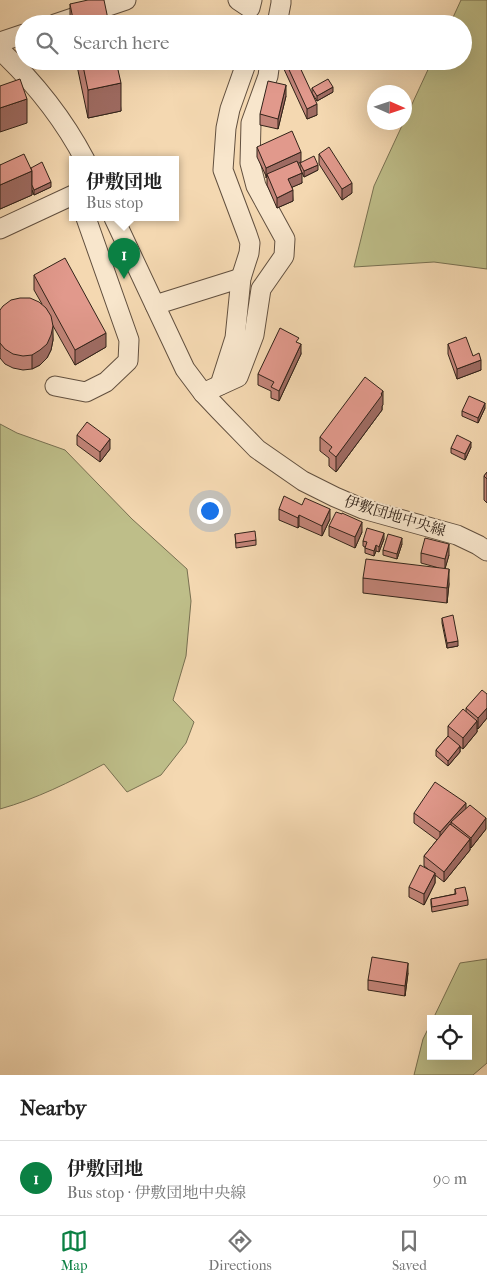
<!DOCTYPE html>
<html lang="en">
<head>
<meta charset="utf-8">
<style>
  body { margin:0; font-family:"IM FELL French Canon","Noto Serif JP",serif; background:#f6f6f6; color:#222 }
  .controls { position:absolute; right:15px; bottom:15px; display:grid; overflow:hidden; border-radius:0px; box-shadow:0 5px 20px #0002 }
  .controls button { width:45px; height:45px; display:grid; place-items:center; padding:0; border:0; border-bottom:1px solid #e0e0e0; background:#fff; color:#222; font:25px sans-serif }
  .compass { position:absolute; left:367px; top:85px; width:45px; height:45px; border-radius:50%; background:#fff; box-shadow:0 5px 20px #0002; rotate:93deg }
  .you { position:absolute; left:209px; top:510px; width:18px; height:18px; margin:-12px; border:4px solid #fff; border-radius:50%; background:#1a73e8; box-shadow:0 0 0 8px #1a73e833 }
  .badge { display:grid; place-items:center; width:32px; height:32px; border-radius:50%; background:#0b8043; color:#fff; font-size:16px; font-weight:700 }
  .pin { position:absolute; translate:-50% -41px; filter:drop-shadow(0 1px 2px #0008) }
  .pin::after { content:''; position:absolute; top:26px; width:18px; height:15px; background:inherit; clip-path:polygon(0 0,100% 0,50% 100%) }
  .popup { position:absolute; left:69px; top:156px; width:110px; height:65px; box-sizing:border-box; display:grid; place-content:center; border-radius:0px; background:#fff; filter:drop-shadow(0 1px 4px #0005); font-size:16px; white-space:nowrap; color:#767676 }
  .popup b { font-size:19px; color:#222 }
  .popup::after { content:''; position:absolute; left:50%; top:100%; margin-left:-10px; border:10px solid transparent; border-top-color:#fff }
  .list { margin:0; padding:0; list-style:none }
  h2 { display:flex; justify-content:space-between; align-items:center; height:65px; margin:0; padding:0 20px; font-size:21px }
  h2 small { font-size:16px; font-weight:400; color:#767676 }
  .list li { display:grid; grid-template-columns:32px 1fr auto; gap:15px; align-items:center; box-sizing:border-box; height:75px; padding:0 20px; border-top:1px solid #e0e0e0 }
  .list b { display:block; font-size:19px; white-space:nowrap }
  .list p { margin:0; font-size:16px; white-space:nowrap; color:#767676 }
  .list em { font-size:16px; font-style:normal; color:#767676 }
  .icon { flex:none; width:28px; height:28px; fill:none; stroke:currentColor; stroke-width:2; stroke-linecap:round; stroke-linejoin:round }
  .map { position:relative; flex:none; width:487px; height:1075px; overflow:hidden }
  .search { position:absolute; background:#fff; box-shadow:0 5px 20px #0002; left:15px; right:15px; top:15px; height:55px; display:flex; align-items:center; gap:12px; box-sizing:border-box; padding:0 18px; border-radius:28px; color:#767676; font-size:19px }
  .sheet { height:140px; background:#fff }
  nav { display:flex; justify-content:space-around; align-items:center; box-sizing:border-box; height:70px; border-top:1px solid #e0e0e0; background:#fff; font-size:14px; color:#767676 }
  nav a { display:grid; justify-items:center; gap:2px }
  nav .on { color:#0b8043 }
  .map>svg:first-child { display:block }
  .green { fill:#bebe89; stroke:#787051 }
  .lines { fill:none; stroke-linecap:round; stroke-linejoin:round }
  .minor-casing { stroke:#62503f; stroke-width:21 }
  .minor { stroke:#f8e6cc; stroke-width:19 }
  .wall { fill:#c28478; stroke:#322319 }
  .shaded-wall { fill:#9e6b62; stroke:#322319 }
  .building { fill:#e1998c; stroke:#322319 }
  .labels { text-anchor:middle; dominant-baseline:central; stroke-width:4; stroke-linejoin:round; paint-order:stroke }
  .street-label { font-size:15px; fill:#322319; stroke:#f8e6cc }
</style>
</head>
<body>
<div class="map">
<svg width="487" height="1075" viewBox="0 0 487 1075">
  <rect width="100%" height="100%" fill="#f4d8b1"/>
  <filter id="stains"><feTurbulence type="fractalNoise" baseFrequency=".004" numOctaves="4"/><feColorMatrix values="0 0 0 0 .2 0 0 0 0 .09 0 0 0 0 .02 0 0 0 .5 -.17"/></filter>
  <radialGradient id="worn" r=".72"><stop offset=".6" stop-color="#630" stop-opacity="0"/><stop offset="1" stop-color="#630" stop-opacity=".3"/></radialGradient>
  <g class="green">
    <polygon points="461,0 487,0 487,269 434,262 354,267 374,186 432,61 463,61 463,24 450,24"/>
    <path d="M 0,424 L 17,433 L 65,450 L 132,519 L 187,569 L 191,601 L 186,656 L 173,700 L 194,722 L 186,743 L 161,775 L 127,792 L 104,764 C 70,782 36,799 0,809 Z"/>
    <polygon points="487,959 487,1063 473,1075 414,1075 423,1039 431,1023 431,1056 468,1056 468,1019 433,1019 460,963"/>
  </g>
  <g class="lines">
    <g class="minor-casing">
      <g id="minor">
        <polyline points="238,0 250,8 252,0"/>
        <polyline points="55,24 126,0"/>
        <polyline points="277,24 281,3 281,0"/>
        <polyline points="0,42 24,34"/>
        <path d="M 0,50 C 33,81 64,120 85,160"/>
        <polyline points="114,218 185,369 203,393 220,411 257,449 303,481 335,497 363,509 457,535 478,545 487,551"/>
        <polyline points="0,229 73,195"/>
        <polyline points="155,305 241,278"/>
        <polyline points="220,385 235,338 241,278 249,253 250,243 247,234 223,170 226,128 230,109 247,61"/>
        <polyline points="55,386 86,392 106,382 128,361 129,340 86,218"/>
        <polyline points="203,393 238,377 254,335 261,289 284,256 285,239 256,186 250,163 251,123 268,76 270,61"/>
      </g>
    </g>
    <use href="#minor" class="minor"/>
  </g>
  <g class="wall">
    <polygon points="70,4 109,24 70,24"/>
    <polygon points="76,61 116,61 121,111 88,118"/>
    <polygon points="283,61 297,61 317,115 307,119 283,67"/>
    <polygon points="312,88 333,92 317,101 312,93"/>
    <polygon points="286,96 278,129 260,125 260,114"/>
    <polygon points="257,147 298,164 302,183 292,187 293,201 277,208 267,185 267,178 257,157"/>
    <polygon points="319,154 352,193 342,200 319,164"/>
    <polygon points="300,163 318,170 304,177 300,168"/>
    <polygon points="0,165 31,168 51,187 34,195 32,190 32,195 0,209"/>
    <polygon points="34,275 106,347 75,365 52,324 53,340 51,350 47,358 40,365 32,369 23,370 13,368 5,364 0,358 0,310 42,304 34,290"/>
    <polygon points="299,343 301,354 279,401 271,398 271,391 258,385 258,374"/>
    <polygon points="448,344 473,356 481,370 457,379 448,354"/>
    <polygon points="383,405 382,406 382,410 336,472 329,466 329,458 320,451 320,437"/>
    <polygon points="485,408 478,423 462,416 462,411"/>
    <polygon points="77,435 110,449 100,462 77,445"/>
    <polygon points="471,447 465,460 451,453 451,448"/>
    <polygon points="487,472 487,503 484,500 484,476"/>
    <polygon points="279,509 330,519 322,536 299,526 298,528 279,520"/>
    <polygon points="329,526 362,532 355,548 329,536"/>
    <polygon points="235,534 256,540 256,545 236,548"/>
    <polygon points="384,539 379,552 376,551 374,556 365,553 365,547 363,546 363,541"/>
    <polygon points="402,544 397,559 383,555 383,550"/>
    <polygon points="421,553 449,555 445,568 449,584 447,603 363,593 363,578 439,568 421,563"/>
    <polygon points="442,618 458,646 447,648 442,623"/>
    <polygon points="487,694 487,718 478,729 477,728 477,732 463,749 460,747 460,752 448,766 436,756 436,750 448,736 448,726 466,712 466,708"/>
    <polygon points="466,809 486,829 471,848 470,847 470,850 444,882 435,875 435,883 424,905 409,897 409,887 428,869 424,866 424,856 437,840 414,823 414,813"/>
    <polygon points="455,889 468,900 468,905 432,912 431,904 431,899 455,894"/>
    <polygon points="408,973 405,996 368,990 368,980"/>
  </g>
  <g class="shaded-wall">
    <polygon points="121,83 121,111 88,118 88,90"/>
    <polygon points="286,85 286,96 278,129 278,119"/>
    <polygon points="333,87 333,92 317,101 317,96"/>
    <polygon points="27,99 27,123 0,132 0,108"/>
    <polygon points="317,104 317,115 307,119 307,109"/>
    <polygon points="301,152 301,162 268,177 267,174 266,178 266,168"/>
    <polygon points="318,165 318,170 304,177 304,171"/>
    <polygon points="32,171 32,195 0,209 0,185"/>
    <polygon points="302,173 302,183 288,189 288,179"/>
    <polygon points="51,182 51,187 34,195 34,190"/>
    <polygon points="352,183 352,193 342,200 342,189"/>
    <polygon points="293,190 293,201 277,208 277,198"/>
    <polygon points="53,326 53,340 51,350 47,358 40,365 32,369 32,355"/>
    <polygon points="106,333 106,347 75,365 75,350"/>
    <polygon points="301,344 301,354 279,401 279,391"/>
    <polygon points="481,360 481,370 457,379 457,369"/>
    <polygon points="383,391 383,405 382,406 382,410 336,472 336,457"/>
    <polygon points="485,403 485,408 478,423 478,418"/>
    <polygon points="110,439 110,449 100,462 100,452"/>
    <polygon points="471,442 471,447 465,460 465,454"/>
    <polygon points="330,509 330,519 322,536 322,526"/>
    <polygon points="299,515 299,526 298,528 298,518"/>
    <polygon points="362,522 362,532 355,548 355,537"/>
    <polygon points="384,533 384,539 379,552 379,547"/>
    <polygon points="402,538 402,544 397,559 397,554"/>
    <polygon points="449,544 449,555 445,569 445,559"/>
    <polygon points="376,545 376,551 374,556 374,551"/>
    <polygon points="449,569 449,584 447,603 447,588"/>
    <polygon points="458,641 458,646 447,648 447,643"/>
    <polygon points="487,708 487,718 478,729 478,718"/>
    <polygon points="477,721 477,732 463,749 463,738"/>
    <polygon points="460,746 460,752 448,766 448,761"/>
    <polygon points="466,803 466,814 451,822 451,830 440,842 440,832"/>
    <polygon points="486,818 486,829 471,848 471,838"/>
    <polygon points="470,839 470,850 444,882 444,872"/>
    <polygon points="435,873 435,883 424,905 424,894"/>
    <polygon points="408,963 408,973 405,996 405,986"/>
  </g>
  <g class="building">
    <polygon points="88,0 104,0 109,24 74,24 70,4"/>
    <polygon points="82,61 116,61 121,83 88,90"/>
    <polygon points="285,61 297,61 317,104 307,109"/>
    <polygon points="20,79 27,99 0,108 0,86"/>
    <polygon points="328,79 333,87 317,96 312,88"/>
    <polygon points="268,81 286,85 278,119 260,114"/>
    <polygon points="292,131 301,152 266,168 257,147"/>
    <polygon points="329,147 352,183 342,189 319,154"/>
    <polygon points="24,154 32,171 0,185 0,165"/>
    <polygon points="314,156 318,165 304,171 300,163"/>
    <polygon points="297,161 302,173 288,179 293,190 277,198 267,174"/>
    <polygon points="42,162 51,182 34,190 32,185 32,171 31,168"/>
    <polygon points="65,258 106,333 75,350 34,275"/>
    <polygon points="20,298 30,298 39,302 46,308 51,316 53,326 51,335 47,344 40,350 32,355 23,356 13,354 5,349 0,343 0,310 3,306 11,300"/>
    <polygon points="280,328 299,338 296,342 301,344 279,391 271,387 274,382 258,374"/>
    <polygon points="466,337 473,356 479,353 481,360 457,369 448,344"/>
    <polygon points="365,377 383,391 381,394 382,395 336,457 329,451 332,447 320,437"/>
    <polygon points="469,396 485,403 478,418 462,411"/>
    <polygon points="87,422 110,439 100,452 77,435"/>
    <polygon points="457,435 471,442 465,454 451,448"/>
    <polygon points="487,472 487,479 484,476"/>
    <polygon points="284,496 302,505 305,498 330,509 322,526 299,515 298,518 279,509"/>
    <polygon points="336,512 342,514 342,513 362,522 355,537 329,526"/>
    <polygon points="367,528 384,533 379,547 376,545 374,551 365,548 367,542 363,541"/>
    <polygon points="255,531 256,540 236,543 235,534"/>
    <polygon points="388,534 402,538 397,554 383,550"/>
    <polygon points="425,538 449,544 445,559 421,553"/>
    <polygon points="366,559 449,569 447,588 363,578"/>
    <polygon points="453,615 458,641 447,643 442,618"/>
    <polygon points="482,690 487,694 487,708 478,718 466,708"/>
    <polygon points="463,709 477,721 463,738 448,726"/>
    <polygon points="448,736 460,746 448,761 436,750"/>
    <polygon points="435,782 466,803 440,832 414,813"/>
    <polygon points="470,805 486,818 471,838 451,822"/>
    <polygon points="450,824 470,839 444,872 424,856"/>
    <polygon points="420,865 435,873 424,894 409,887"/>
    <polygon points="465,887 468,900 432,907 431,899 456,894 455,889"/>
    <polygon points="372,957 408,963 405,986 368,980"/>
  </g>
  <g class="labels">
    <g class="street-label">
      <text transform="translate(395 516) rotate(17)">伊敷団地中央線</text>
    </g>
  </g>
  <rect width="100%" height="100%" filter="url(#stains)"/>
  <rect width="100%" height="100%" fill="url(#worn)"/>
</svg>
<div class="controls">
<button><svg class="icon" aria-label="locate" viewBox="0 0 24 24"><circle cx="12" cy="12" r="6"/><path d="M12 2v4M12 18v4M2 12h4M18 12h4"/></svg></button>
</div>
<svg class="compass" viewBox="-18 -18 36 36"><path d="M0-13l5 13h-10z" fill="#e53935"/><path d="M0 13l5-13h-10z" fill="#767676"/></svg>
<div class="you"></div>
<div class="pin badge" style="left:124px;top:279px">1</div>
<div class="popup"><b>伊敷団地</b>Bus stop</div>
<div class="search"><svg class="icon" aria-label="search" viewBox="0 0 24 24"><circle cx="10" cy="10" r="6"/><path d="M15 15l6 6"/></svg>Search here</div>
</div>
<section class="sheet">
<h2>Nearby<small></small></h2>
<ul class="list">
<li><span class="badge">1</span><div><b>伊敷団地</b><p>Bus stop · 伊敷団地中央線</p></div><em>90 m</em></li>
</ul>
</section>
<nav>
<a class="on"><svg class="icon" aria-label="map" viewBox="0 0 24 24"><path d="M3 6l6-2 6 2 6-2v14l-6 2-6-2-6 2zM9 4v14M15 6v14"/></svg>Map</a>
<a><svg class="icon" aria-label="directions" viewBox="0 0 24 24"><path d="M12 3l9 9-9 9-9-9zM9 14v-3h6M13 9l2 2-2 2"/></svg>Directions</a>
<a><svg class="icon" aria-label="saved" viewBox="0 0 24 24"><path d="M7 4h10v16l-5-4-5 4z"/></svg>Saved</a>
</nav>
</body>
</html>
